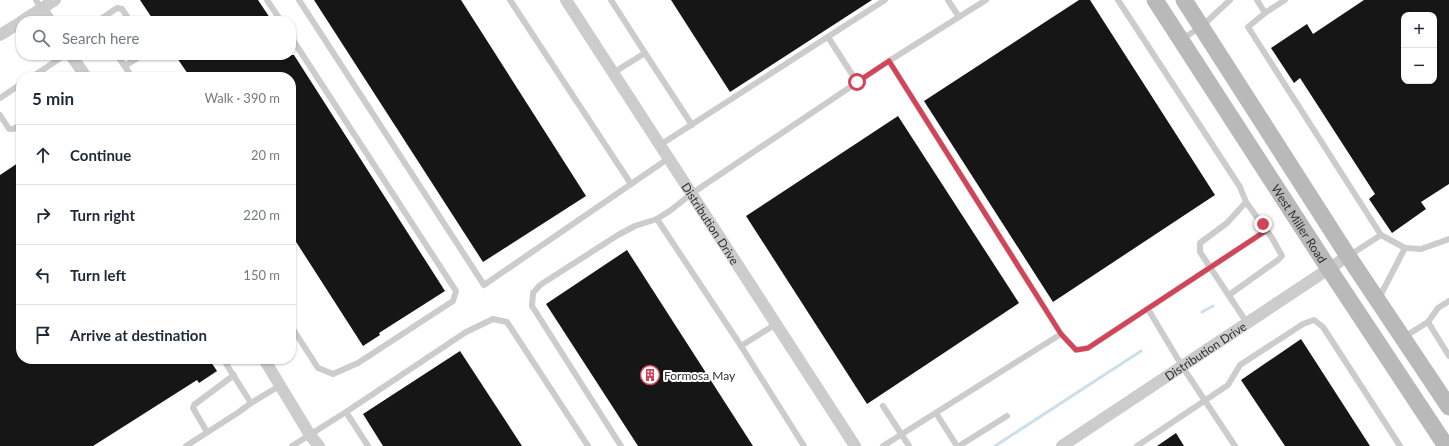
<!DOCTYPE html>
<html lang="en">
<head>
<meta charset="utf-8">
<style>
  body { margin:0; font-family:Lato,sans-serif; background:#f2f2f3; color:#1f2937 }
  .controls { position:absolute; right:12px; top:12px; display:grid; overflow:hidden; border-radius:8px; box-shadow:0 1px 3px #0004 }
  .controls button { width:36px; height:36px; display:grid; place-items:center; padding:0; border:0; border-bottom:1px solid #e0e1e3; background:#fff; color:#1f2937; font:20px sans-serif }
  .stop { position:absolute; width:12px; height:12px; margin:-9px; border:3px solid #d24559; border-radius:50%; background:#fff }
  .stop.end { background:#d24559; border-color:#fff; box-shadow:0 1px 4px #0008 }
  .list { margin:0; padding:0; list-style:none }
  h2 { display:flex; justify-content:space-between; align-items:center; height:52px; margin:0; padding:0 16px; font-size:17px }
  h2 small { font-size:13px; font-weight:400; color:#747a83 }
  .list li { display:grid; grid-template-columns:26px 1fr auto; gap:12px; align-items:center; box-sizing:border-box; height:60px; padding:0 16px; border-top:1px solid #e0e1e3 }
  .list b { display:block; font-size:15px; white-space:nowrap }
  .list em { font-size:13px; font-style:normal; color:#747a83 }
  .icon { flex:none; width:22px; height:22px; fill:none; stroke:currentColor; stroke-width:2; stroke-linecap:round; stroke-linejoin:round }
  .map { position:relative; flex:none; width:1449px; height:446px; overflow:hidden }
  .search { position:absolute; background:#fff; box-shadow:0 1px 3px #0004; left:16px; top:16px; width:280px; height:44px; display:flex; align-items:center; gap:10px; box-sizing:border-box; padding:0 14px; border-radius:16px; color:#747a83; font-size:15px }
  .panel { position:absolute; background:#fff; box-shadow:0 1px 3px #0004; left:16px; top:72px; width:280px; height:292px; border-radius:16px }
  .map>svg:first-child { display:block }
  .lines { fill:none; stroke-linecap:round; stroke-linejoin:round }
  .stream { stroke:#cddfe8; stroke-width:3 }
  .building { fill:#161616; fill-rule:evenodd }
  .lane { stroke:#ccc; stroke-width:6 }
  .street { stroke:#ccc; stroke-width:12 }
  .secondary { stroke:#b9b9b9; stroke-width:17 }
  .route { stroke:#d24559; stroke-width:5 }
  .labels { text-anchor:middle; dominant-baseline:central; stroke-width:4; stroke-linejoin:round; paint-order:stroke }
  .street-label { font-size:12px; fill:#2f2f2f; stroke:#fff }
  .poi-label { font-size:12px; fill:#2f2f2f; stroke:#fff; text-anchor:start }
</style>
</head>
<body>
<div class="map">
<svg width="1449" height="446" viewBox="0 0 1449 446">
  <rect width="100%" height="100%" fill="#fff"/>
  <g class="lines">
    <g class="stream">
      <polyline points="1202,312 1213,306"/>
      <polyline points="995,446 1141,351"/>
    </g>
  </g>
  <g class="building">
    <polygon points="140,0 258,0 272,21 154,21"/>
    <polygon points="314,0 461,0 586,196 483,262"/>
    <polygon points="671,0 872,0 730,92"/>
    <polygon points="1079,0 1090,0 1215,195 1053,302 924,101"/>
    <path d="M 1364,0 L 1449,0 L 1449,184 L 1421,202 L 1426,209 L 1392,233 L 1369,199 L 1375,194 L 1300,78 L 1294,83 L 1271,48 L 1307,24 L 1313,34 ZM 1404,15 L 1434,15 L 1434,81 L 1404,81 Z"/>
    <polygon points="175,55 294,55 445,291 379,333 380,335 363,346 291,234 291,77 190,77"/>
    <polygon points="898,116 1019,303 867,404 746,216"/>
    <polygon points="21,161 21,359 209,359 217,371 199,383 197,380 93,446 0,446 0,175"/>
    <polygon points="627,250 753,446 638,446 546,304"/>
    <polygon points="1301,339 1370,446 1285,446 1241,380"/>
    <polygon points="460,351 522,446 383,446 363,414"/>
    <polygon points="1176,433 1184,446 1157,446"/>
  </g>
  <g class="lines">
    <g class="lane">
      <polyline points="36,0 42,9"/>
      <polyline points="267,0 281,21"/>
      <polyline points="299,0 484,285 669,158"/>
      <polyline points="510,0 631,184"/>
      <polyline points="611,0 645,53 613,73"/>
      <polyline points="948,0 959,17"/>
      <polyline points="986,0 889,61 1061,334 1076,350 1088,348 1267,230"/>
      <polyline points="1118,0 1240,187 1246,202 1227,223 1200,243 1200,252 1247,323"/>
      <polyline points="1257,0 1265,13 1248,27 1381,235"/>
      <polyline points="1265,13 1285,0"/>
      <polyline points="98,21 117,8 122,9 130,21"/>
      <polyline points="291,37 456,291 453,301 358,363 333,374 318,368 291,326"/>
      <polyline points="828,37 857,82"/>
      <polyline points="1182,39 1201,27 1230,0"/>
      <polyline points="645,53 692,125"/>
      <polyline points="117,55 132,77"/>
      <polyline points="125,66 142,55"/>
      <polyline points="32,77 65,55"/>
      <polyline points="0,98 21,84"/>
      <polyline points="0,115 9,129 13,129 21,125"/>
      <polyline points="660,145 885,0"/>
      <polyline points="657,219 741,346 804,446"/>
      <polyline points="1350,255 1381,235 1405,248 1421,249 1449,239"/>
      <polyline points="1229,295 1278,260 1282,256 1272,238 1246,202"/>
      <polyline points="1379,298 1405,248"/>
      <polyline points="1148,309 1182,366 1235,446"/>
      <polyline points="1428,322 1449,356"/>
      <polyline points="1404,337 1428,322 1438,308 1449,301"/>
      <polyline points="741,346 776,324"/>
      <polyline points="223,359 251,403 281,385"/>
      <polyline points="883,406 909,446"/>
      <polyline points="346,412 368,446"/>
      <polyline points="936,413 957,446"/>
      <polyline points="207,432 193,408 194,405 234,375"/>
      <polyline points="186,446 239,412 251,403"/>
      <polyline points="292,446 346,412 466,332 493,319 507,322 588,446"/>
      <polyline points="621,446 532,306 533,293 540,285 618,235 635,226 657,219 671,210 691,194 889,61"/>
      <polyline points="883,446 1061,334"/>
      <polyline points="959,446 1007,416"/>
      <polyline points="1137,446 1228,385 1240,365 1303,324 1314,320 1323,327 1400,446"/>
    </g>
    <g class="street">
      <path id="s1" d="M 566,0 L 855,446"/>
      <polyline points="42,9 50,21"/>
      <polyline points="22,21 55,0"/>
      <polyline points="0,35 21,22"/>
      <polyline points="71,55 86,77"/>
      <polyline points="264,359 310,435 319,446"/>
      <path id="s2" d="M 1062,446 L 1348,256"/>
    </g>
    <g class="secondary">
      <path id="s3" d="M 1155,0 L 1329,269 L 1446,446"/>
      <polyline points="1184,0 1348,256 1449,407"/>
    </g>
  </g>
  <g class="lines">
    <polyline class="route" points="857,82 889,61 1061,334 1076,350 1088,348 1267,230 1263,224"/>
  </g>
  <defs>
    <g id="building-ring" transform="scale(1)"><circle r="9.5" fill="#fff" stroke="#d24559" stroke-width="1.5"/><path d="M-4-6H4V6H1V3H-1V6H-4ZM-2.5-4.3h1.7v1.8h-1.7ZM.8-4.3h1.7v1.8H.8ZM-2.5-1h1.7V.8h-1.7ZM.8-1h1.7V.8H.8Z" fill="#d24559"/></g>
  </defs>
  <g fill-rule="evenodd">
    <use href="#building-ring" x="650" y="375"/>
  </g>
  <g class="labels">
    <g class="street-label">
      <text stroke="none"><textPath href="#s1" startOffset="266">Distribution Drive</textPath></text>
      <text stroke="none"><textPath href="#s3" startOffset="266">West Miller Road</textPath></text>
      <text stroke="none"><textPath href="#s2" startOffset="172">Distribution Drive</textPath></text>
    </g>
    <g class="poi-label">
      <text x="664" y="375">Formosa May</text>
    </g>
  </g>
</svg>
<div class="controls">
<button>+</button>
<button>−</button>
</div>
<div class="stop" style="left:857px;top:82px"></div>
<div class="stop end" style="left:1263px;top:224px"></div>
<div class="search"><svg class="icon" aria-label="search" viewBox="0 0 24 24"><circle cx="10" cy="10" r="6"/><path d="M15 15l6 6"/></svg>Search here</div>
<section class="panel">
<h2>5 min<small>Walk · 390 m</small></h2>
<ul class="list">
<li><svg class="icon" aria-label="ahead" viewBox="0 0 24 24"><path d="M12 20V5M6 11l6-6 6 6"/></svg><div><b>Continue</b></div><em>20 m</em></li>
<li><svg class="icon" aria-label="right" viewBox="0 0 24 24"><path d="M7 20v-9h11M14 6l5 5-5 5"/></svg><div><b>Turn right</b></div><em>220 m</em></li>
<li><svg class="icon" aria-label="left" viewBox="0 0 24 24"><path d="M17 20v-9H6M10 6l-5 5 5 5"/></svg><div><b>Turn left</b></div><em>150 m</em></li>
<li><svg class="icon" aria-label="arrive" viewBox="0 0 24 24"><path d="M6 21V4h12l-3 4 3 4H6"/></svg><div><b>Arrive at destination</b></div></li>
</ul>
</section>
</div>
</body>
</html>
